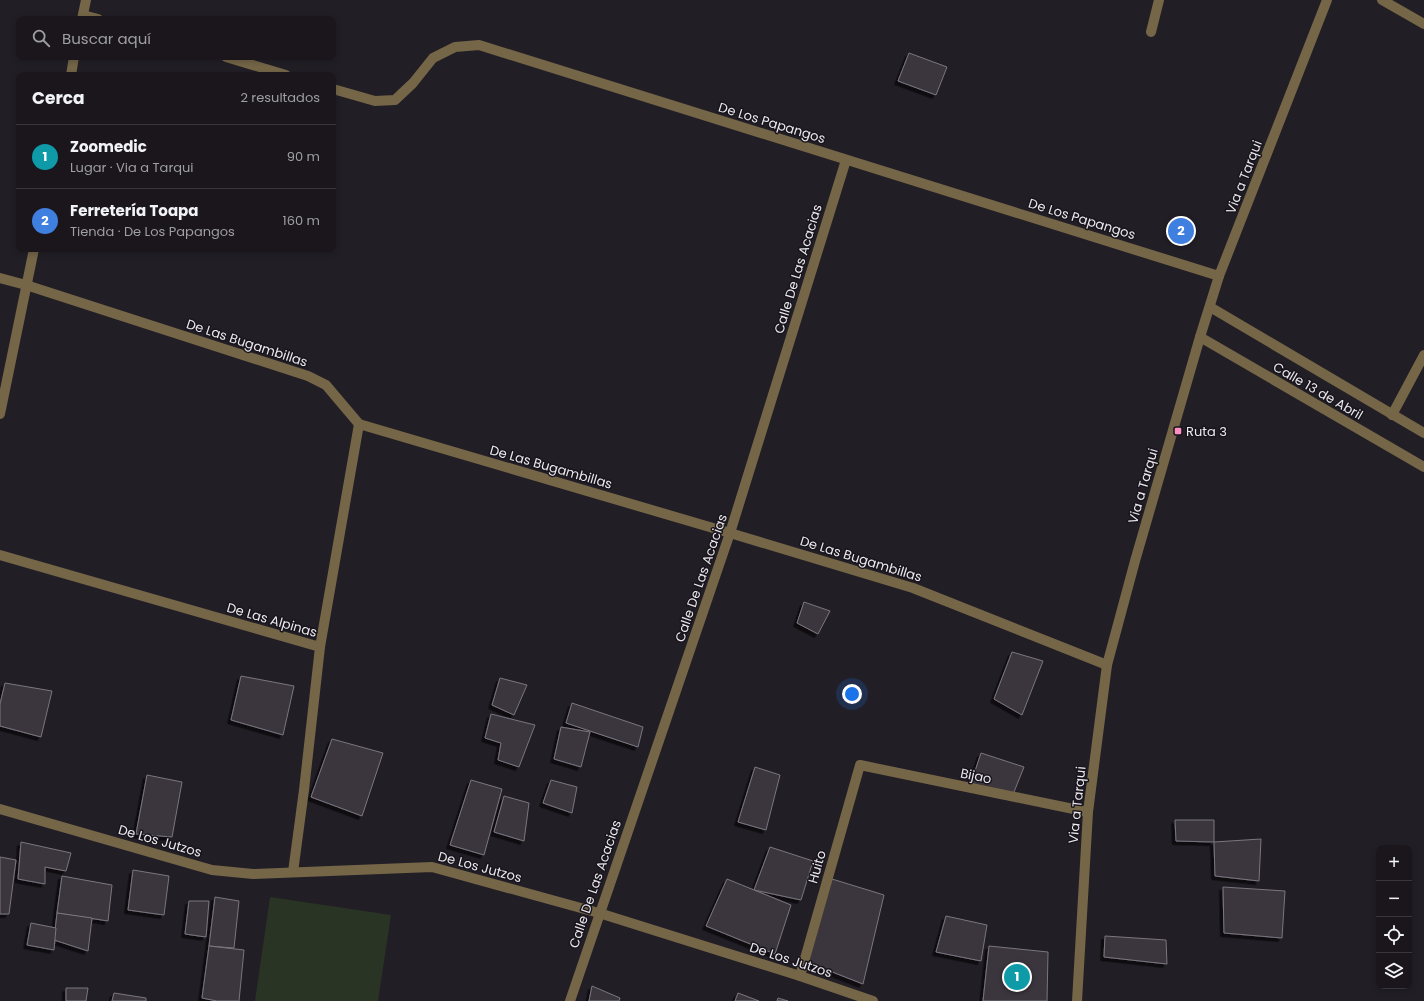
<!DOCTYPE html>
<html lang="es">
<head>
<meta charset="utf-8">
<style>
  body { margin:0; font-family:Poppins,sans-serif; background:#272329; color:#f1f3f6 }
  .controls { position:absolute; right:12px; bottom:12px; display:grid; overflow:hidden; border-radius:8px; box-shadow:0 2px 6px #0003 }
  .controls button { width:36px; height:36px; display:grid; place-items:center; padding:0; border:0; border-bottom:1px solid #38353b; background:#1a161c; color:#f1f3f6; font:20px sans-serif }
  .you { position:absolute; left:852px; top:694px; width:14px; height:14px; margin:-10px; border:3px solid #fff; border-radius:50%; background:#1a73e8; box-shadow:0 0 0 6px #1a73e833 }
  .badge { display:grid; place-items:center; width:26px; height:26px; border-radius:50%; background:#ea580c; color:#fff; font-size:13px; font-weight:700 }
  .pin { position:absolute; translate:-50% -50%; border:2px solid #fff; box-shadow:0 1px 4px #0006 }
  .list { margin:0; padding:0; list-style:none }
  h2 { display:flex; justify-content:space-between; align-items:center; height:52px; margin:0; padding:0 16px; font-size:17px }
  h2 small { font-size:13px; font-weight:400; color:#9f9fa3 }
  .list li { display:grid; grid-template-columns:26px 1fr auto; gap:12px; align-items:center; box-sizing:border-box; height:64px; padding:0 16px; border-top:1px solid #38353b }
  .list b { display:block; font-size:15px; white-space:nowrap }
  .list p { margin:0; font-size:13px; white-space:nowrap; color:#9f9fa3 }
  .list em { font-size:13px; font-style:normal; color:#9f9fa3 }
  .icon { flex:none; width:22px; height:22px; fill:none; stroke:currentColor; stroke-width:2; stroke-linecap:round; stroke-linejoin:round }
  .map { position:relative; flex:none; width:1424px; height:1001px; overflow:hidden }
  .search { position:absolute; background:#1a161c; box-shadow:0 2px 6px #0003; left:16px; top:16px; width:320px; height:44px; display:flex; align-items:center; gap:10px; box-sizing:border-box; padding:0 14px; border-radius:8px; color:#9f9fa3; font-size:15px }
  .panel { position:absolute; background:#1a161c; box-shadow:0 2px 6px #0003; left:16px; top:72px; width:320px; height:180px; border-radius:8px }
  .map>svg:first-child { display:block }
  .green { fill:#293425 }
  .building { fill:#3a353e; stroke:#7b7680; filter:url(#shadow) }
  .lines { fill:none; stroke-linecap:round; stroke-linejoin:round }
  .minor { stroke:#756648; stroke-width:10 }
  .poi-dot { fill:#fd8ec0; stroke:#19151c; stroke-width:1.5 }
  .labels { text-anchor:middle; dominant-baseline:central; stroke-width:3; stroke-linejoin:round; paint-order:stroke }
  .street-label { font-size:13px; fill:#ebe8ee; stroke:#19151c }
  .poi-label { font-size:13px; fill:#ebe8ee; stroke:#19151c; text-anchor:start }
</style>
</head>
<body>
<div class="map">
<svg width="1424" height="1001" viewBox="0 0 1424 1001">
  <defs>
    <filter id="shadow"><feDropShadow dx="-3.5" dy="3.5" stdDeviation="0" flood-color="#0009"/></filter>
  </defs>
  <rect width="100%" height="100%" fill="#221e26"/>
  <polygon class="green" points="270,897 391,915 378,1001 255,1001"/>
  <g class="building">
    <polygon points="909,53 947,67 936,95 898,81"/>
    <polygon points="804,602 830,611 818,634 797,623"/>
    <polygon points="1012,652 1043,661 1022,715 994,699"/>
    <polygon points="241,676 294,686 283,735 231,720"/>
    <polygon points="500,678 527,685 514,715 492,705"/>
    <polygon points="5,683 52,691 41,737 0,726 0,704"/>
    <polygon points="572,703 643,727 638,747 566,723"/>
    <polygon points="491,714 535,725 519,767 498,760 501,743 485,738"/>
    <polygon points="561,727 590,732 581,767 554,759"/>
    <polygon points="332,739 383,753 362,816 311,797"/>
    <polygon points="981,753 1024,767 1012,797 971,783"/>
    <polygon points="755,767 780,775 766,830 738,822"/>
    <polygon points="147,775 182,782 172,837 136,834"/>
    <polygon points="471,780 502,789 484,855 450,845"/>
    <polygon points="551,780 577,787 572,813 543,803"/>
    <polygon points="504,796 529,803 524,841 494,832"/>
    <polygon points="1175,820 1214,820 1214,842 1176,841"/>
    <polygon points="1261,839 1259,881 1215,876 1214,842"/>
    <polygon points="21,842 71,853 66,871 45,867 45,884 18,879"/>
    <polygon points="770,847 813,861 801,900 754,890"/>
    <polygon points="0,857 16,860 9,914 0,914"/>
    <polygon points="133,870 169,876 164,915 128,910"/>
    <polygon points="62,876 112,885 108,921 57,913"/>
    <polygon points="727,879 791,905 775,954 706,926"/>
    <polygon points="832,879 884,895 863,984 804,961"/>
    <polygon points="1223,887 1285,891 1282,938 1224,933"/>
    <polygon points="215,897 239,901 234,948 209,946"/>
    <polygon points="189,901 209,901 206,937 185,934"/>
    <polygon points="57,913 92,918 88,951 54,940"/>
    <polygon points="946,916 987,925 981,961 936,952"/>
    <polygon points="31,923 56,928 54,950 27,945"/>
    <polygon points="1105,936 1166,940 1167,964 1104,957"/>
    <polygon points="209,946 244,950 239,1001 217,1001 202,998"/>
    <polygon points="989,946 1048,952 1047,1001 983,1001"/>
    <polygon points="592,986 620,998 619,1001 589,1001"/>
    <polygon points="66,988 88,988 86,1001 66,1001"/>
    <polygon points="114,993 146,998 146,1001 112,1001"/>
    <polygon points="738,993 759,1001 735,1001"/>
    <polygon points="778,998 788,1001 777,1001"/>
  </g>
  <g class="lines">
    <g class="minor">
      <polyline points="1382,0 1424,24"/>
      <polyline points="83,15 98,19"/>
      <polyline points="82,19 86,0"/>
      <polyline points="1151,32 1159,0"/>
      <polyline points="226,57 286,75"/>
      <polyline points="71,75 74,57"/>
      <polyline points="333,89 375,101 395,100 413,83 433,58 455,47 479,45 1219,276"/>
      <polyline points="0,278 26,285 308,376 326,385 359,424 730,533 913,588 1107,665"/>
      <polyline points="1210,307 1424,433"/>
      <polyline points="1200,337 1424,467"/>
      <polyline points="0,414 34,249"/>
      <polyline points="1392,415 1424,355"/>
      <polyline points="0,555 320,647 304,790 293,872"/>
      <polyline points="320,647 359,424"/>
      <polyline points="0,809 212,870 253,874 432,867 599,913 800,976 873,1001"/>
      <polyline points="800,976 860,765 1088,812"/>
      <polyline points="570,1001 730,533 846,160"/>
      <polyline points="1077,1001 1088,812 1107,665 1135,561 1200,337 1219,276 1327,0"/>
    </g>
  </g>
  <rect class="poi-dot" x="1174" y="427" width="8" height="8" rx="2"/>
  <g class="labels">
    <g class="street-label">
      <text transform="translate(772 123) rotate(17)">De Los Papangos</text>
      <text transform="translate(1244 177) rotate(-69)">Via a Tarqui</text>
      <text transform="translate(1082 219) rotate(17)">De Los Papangos</text>
      <text transform="translate(798 269) rotate(-73)">Calle De Las Acacias</text>
      <text transform="translate(247 343) rotate(18)">De Las Bugambillas</text>
      <text transform="translate(1318 391) rotate(30)">Calle 13 de Abril</text>
      <text transform="translate(551 467) rotate(16)">De Las Bugambillas</text>
      <text transform="translate(1143 486) rotate(-74)">Via a Tarqui</text>
      <text transform="translate(861 559) rotate(17)">De Las Bugambillas</text>
      <text transform="translate(701 578) rotate(-71)">Calle De Las Acacias</text>
      <text transform="translate(272 620) rotate(16)">De Las Alpinas</text>
      <text transform="translate(976 776) rotate(12)">Bijao</text>
      <text transform="translate(1077 805) rotate(-84)">Via a Tarqui</text>
      <text transform="translate(160 841) rotate(16)">De Los Jutzos</text>
      <text transform="translate(480 867) rotate(15)">De Los Jutzos</text>
      <text transform="translate(817 867) rotate(-74)">Huito</text>
      <text transform="translate(595 884) rotate(-71)">Calle De Las Acacias</text>
      <text transform="translate(791 960) rotate(18)">De Los Jutzos</text>
    </g>
    <g class="poi-label">
      <text x="1186" y="431">Ruta 3</text>
    </g>
  </g>
</svg>
<div class="controls">
<button>+</button>
<button>−</button>
<button><svg class="icon" aria-label="locate" viewBox="0 0 24 24"><circle cx="12" cy="12" r="6"/><path d="M12 2v4M12 18v4M2 12h4M18 12h4"/></svg></button>
<button><svg class="icon" aria-label="layers" viewBox="0 0 24 24"><path d="M12 4l9 5-9 5-9-5zM3 14l9 5 9-5"/></svg></button>
</div>
<div class="you"></div>
<div class="pin badge" style="left:1017px;top:977px;background:#0f9aa8">1</div>
<div class="pin badge" style="left:1181px;top:231px;background:#3f7fe0">2</div>
<div class="search"><svg class="icon" aria-label="search" viewBox="0 0 24 24"><circle cx="10" cy="10" r="6"/><path d="M15 15l6 6"/></svg>Buscar aquí</div>
<section class="panel">
<h2>Cerca<small>2 resultados</small></h2>
<ul class="list">
<li><span class="badge" style="background:#0f9aa8">1</span><div><b>Zoomedic</b><p>Lugar · Via a Tarqui</p></div><em>90 m</em></li>
<li><span class="badge" style="background:#3f7fe0">2</span><div><b>Ferretería Toapa</b><p>Tienda · De Los Papangos</p></div><em>160 m</em></li>
</ul>
</section>
</div>
</body>
</html>
